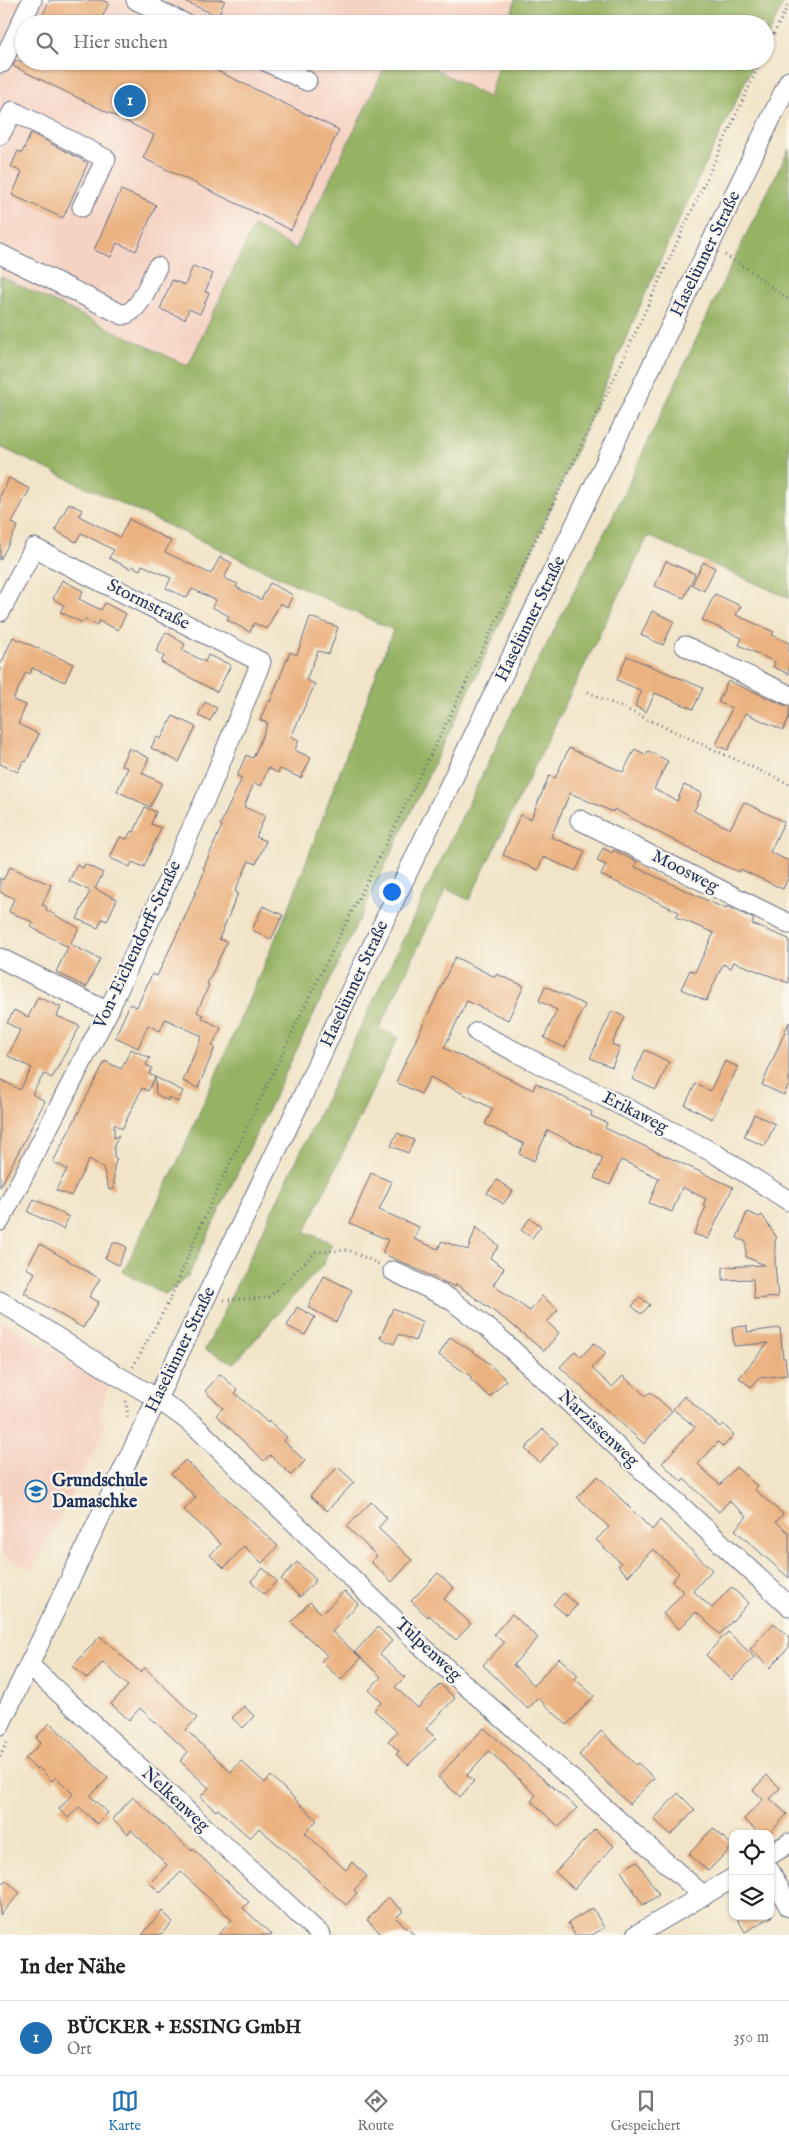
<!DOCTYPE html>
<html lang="de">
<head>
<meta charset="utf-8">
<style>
  body { margin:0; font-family:"IM FELL English",serif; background:#f2f2f2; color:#222 }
  .controls { position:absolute; right:15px; bottom:15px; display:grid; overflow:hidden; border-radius:10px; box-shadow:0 1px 4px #0004 }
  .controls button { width:45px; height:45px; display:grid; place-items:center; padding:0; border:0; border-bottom:1px solid #e0e0e0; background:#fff; color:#222; font:25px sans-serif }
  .you { position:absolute; left:391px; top:891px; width:18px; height:18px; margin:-12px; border:4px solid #fff; border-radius:50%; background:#1a73e8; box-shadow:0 0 0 8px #1a73e833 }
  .badge { display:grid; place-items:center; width:32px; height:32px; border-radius:50%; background:#1f6fb2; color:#fff; font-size:16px; font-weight:700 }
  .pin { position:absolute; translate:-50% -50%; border:2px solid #fff; box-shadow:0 1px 5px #0006 }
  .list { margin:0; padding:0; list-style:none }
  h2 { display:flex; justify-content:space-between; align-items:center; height:65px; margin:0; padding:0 20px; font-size:21px }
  h2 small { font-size:16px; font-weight:400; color:#767676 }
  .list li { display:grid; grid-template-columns:32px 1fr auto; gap:15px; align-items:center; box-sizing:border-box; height:75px; padding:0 20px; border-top:1px solid #e0e0e0 }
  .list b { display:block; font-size:19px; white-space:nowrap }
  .list p { margin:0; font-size:16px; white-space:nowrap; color:#767676 }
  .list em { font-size:16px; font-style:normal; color:#767676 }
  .icon { flex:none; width:28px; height:28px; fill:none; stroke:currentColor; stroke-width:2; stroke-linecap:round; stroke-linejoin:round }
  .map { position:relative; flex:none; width:789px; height:1935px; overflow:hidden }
  .search { position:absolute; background:#fff; box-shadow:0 1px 4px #0004; left:15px; right:15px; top:15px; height:55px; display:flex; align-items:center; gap:12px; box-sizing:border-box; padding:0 18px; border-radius:28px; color:#767676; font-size:19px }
  .sheet { height:140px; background:#fff }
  nav { display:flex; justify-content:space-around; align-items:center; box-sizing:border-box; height:70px; border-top:1px solid #e0e0e0; background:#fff; font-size:14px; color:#767676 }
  nav a { display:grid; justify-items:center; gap:2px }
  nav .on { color:#1f6fb2 }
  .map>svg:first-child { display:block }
  .built { fill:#f5d2c2 }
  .forest { fill:#96b264; stroke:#587061 }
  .building { fill:#ebb281 }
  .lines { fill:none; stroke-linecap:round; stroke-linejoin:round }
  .minor-casing { stroke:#666e83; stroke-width:21 }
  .path { stroke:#666e83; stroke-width:3; stroke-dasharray:1 4; stroke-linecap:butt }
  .minor { stroke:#fff; stroke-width:19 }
  .labels { text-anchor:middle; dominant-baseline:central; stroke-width:4.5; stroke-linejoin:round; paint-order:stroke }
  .street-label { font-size:18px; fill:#1b2f5e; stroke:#fbf7ec }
  .poi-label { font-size:18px; font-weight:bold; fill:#1b2f5e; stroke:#fbf7ec; text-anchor:start }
</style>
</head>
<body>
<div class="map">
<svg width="789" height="1935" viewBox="0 0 789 1935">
  <rect width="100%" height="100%" fill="#fbf7ec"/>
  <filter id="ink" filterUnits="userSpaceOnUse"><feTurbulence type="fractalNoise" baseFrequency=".02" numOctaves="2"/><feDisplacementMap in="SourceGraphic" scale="10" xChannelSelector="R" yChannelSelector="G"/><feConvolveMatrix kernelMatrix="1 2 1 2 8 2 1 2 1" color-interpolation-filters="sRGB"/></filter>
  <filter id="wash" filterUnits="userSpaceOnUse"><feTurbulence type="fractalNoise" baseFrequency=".0096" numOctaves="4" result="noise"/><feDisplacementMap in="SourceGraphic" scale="20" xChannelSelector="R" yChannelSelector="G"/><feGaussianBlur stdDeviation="1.12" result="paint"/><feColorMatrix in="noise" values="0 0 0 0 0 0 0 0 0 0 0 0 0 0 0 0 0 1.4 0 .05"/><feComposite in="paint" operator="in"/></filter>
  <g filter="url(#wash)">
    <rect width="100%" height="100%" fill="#f1e4c8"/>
    <g class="built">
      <polygon points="0,0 515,0 509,24 24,24 24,61 388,61 296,249 254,227 188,366 0,276"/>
      <polygon points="421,61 499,61 489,98"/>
      <polygon points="0,1320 109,1386 100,1413 106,1428 32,1570 0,1554"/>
    </g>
    <g class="forest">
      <polygon points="515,0 785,0 765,41 765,24 509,24"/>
      <polygon points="388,61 421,61 489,98 499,61 755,61 672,234 479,670 188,1276 166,1295 123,1272 180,1157 290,905 393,630 0,447 0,276 188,366 254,226 296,249"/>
      <polygon points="789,149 789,598 648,536 469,900 446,889 379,1029 398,1037 305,1232 332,1243 323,1265 279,1312 235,1363 205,1350 524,688 611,520 737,253"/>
    </g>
    <g id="blocks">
      <g class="building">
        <polygon points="50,0 102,0 109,3 99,24 38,24"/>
        <polygon points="182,0 225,0 218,16"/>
        <polygon points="15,61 197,61 339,130 291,230 143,158 154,135 13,66"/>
        <polygon points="31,133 88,163 63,218 12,195 22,172 11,167 18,151 22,153"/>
        <polygon points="121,190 156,205 136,251 117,243 111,257 94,250"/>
        <polygon points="193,266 213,274 205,292 209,293 200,314 189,309 185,319 160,309 172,280 185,285"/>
        <polygon points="9,478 30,489 12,523 18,526 0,560 0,496"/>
        <polygon points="69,503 82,510 79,516 120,537 129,519 171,541 165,552 211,574 220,557 232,563 224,578 238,584 236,587 261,600 270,583 293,595 287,607 280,603 267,629 254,623 250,632 227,620 229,616 212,607 216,600 192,589 187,598 166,588 171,578 142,565 140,570 132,566 131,569 109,558 114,550 81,533 76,542 55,530"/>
        <polygon points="666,561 695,574 684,598 655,586"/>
        <polygon points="703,562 715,568 704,591 692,585"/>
        <polygon points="62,580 83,591 79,599 101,610 105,603 126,614 118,630 99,621 97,625 85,619 83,623 60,612 64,605 53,599"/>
        <polygon points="715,594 741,606 736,615 774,632 772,635 789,643 789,674 773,667 775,662 739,645 742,638 702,620"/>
        <polygon points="652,611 674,621 663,645 641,635"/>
        <polygon points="310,617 338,627 329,654 318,651 306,680 315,684 291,737 299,740 295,750 311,758 301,778 280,769 278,773 268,768 261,786 254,783 244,807 265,816 256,837 266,841 256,864 249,861 235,891 238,893 219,939 227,942 207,984 209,985 197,1012 204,1016 202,1018 221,1028 212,1046 215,1047 198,1088 183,1081 202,1036 165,1019 160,1031 148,1025 138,1048 115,1037 130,1004 137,1007 152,974 157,976 185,917 205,870 203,869 222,826 220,825 242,778 237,776 246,755 253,758 268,723 260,720 268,701 270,702 290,652 297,655"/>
        <polygon points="166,632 185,644 182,650 205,662 208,655 231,665 217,692 161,662 164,656 156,651"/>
        <polygon points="13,637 73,664 65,682 32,668 30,674 26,672 13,700 26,705 18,724 39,734 26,762 23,761 18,772 0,764 0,666"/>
        <polygon points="627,656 703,688 693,709 655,693 646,712 635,706 642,691 617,680"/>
        <polygon points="728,681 789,707 789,717 783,730 745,713 728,750 716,745 732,708 718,702"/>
        <polygon points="205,702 217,708 210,721 198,716"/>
        <polygon points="173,716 196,727 179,762 151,748 156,737 161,739"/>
        <polygon points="129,748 149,758 142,773 162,783 150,807 117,791 128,768 121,765"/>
        <polygon points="569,748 623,772 635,749 646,755 648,751 668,761 654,789 677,801 684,785 702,793 694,811 730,829 744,802 784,822 770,852 789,861 789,876 783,889 740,869 739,872 711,860 614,809 613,812 570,793 551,837 585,851 576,871 543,857 538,870 503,855 520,815 531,819 549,776 555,778"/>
        <polygon points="145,807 156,812 151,824 161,828 144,867 132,862 130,867 110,858 120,837 127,839 131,831 134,832"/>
        <polygon points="603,848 612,853 613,850 637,862 635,867 676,886 726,909 727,906 754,919 752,924 789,939 789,983 734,962 731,968 723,964 706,1001 681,989 690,970 695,972 714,933 676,917 679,912 601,875 606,865 597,861"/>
        <polygon points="85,864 103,873 95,889 117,899 107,921 102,919 98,928 77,919 90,891 69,881 77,865 83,868"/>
        <polygon points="10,867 51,885 42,905 47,907 46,910 79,928 70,944 100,959 86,987 56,972 68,947 31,927 33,922 9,912 14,898 0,892 0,878 3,880"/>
        <polygon points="263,906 283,915 271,939 252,930"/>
        <polygon points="455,957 495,977 497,974 524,986 508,1020 467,1001 444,1048 533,1090 536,1083 592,1112 591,1116 607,1123 605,1128 733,1187 708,1239 694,1234 706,1207 703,1206 706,1199 682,1187 672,1212 649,1203 659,1178 621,1160 610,1185 594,1178 603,1158 548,1130 534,1161 519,1154 524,1144 485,1124 493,1109 430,1077 421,1094 396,1082"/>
        <polygon points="545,986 585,1005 565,1048 544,1038 557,1010 539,1001"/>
        <polygon points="38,997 61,1007 57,1016 80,1026 52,1078 44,1074 32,1094 45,1101 0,1187 0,1079 20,1090 32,1068 8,1056 20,1030 7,1023 14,1010 28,1017"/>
        <polygon points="612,1011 625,1017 612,1044 620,1048 612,1067 590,1058"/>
        <polygon points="789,1022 789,1084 784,1095 762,1085"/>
        <polygon points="131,1049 150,1058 146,1065 152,1068 149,1074 155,1077 148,1091 142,1088 122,1129 114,1124 114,1138 119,1135 114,1146 114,1157 117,1159 114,1166 114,1189 109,1190 103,1167 89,1159 71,1196 56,1190 67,1169 53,1162 105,1061 121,1069"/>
        <polygon points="645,1050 669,1062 656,1090 632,1079"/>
        <polygon points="725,1061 738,1067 712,1119 685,1105 696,1083 710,1091"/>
        <polygon points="155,1077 183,1091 178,1102 168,1097 168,1101 156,1094"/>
        <polygon points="754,1114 775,1124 765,1146 744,1137"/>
        <polygon points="397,1133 414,1140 408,1153 391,1146"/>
        <polygon points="371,1173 392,1182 379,1210 419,1227 414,1239 438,1249 442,1241 468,1250 476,1227 499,1246 490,1258 504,1268 493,1285 530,1311 542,1296 558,1310 547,1322 559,1333 544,1351 510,1323 456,1284 455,1287 382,1253 388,1240 350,1223"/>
        <polygon points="497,1180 513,1191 503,1204 487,1193"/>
        <polygon points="34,1199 69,1217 63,1229 28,1212"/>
        <polygon points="747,1212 759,1217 762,1215 777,1238 775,1240 775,1265 778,1297 754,1299 753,1279 723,1280 723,1267 765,1265 746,1257 746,1242 737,1238"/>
        <polygon points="530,1218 541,1226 532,1238 521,1230"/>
        <polygon points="113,1243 118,1243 127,1247 118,1265 105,1258"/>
        <polygon points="40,1244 100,1279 89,1297 99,1302 83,1328 24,1293 35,1273 26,1268"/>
        <polygon points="324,1276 352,1290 336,1322 308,1307"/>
        <polygon points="640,1297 650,1305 641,1314 632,1306"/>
        <polygon points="297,1307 315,1317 305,1335 287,1326"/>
        <polygon points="393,1308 423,1322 415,1341 399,1334 394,1344 380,1338"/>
        <polygon points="747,1326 747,1332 780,1328 783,1358 785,1358 787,1375 759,1378 751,1387 739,1378 768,1343 734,1346 732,1327"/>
        <polygon points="450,1337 484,1359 506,1380 490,1397 470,1379 472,1377 439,1355"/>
        <polygon points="594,1343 606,1353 592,1368 612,1387 623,1376 646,1396 650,1392 672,1411 644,1444 560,1367 575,1351 581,1357"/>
        <polygon points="220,1374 238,1390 235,1393 268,1423 269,1421 287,1437 284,1441 305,1461 291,1475 270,1455 264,1461 216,1415 223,1408 205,1391"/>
        <polygon points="684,1396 720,1427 723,1424 734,1435 723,1447 718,1442 698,1464 720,1485 736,1467 757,1486 754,1489 783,1514 776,1522 789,1533 789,1578 735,1530 747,1516 729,1501 719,1512 684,1479 682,1482 662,1463 695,1427 673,1409"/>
        <polygon points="543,1429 558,1443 540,1463 525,1449"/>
        <polygon points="185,1460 278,1546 262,1563 244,1546 224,1568 210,1555 221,1544 184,1510 196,1497 171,1474"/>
        <polygon points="338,1467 354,1482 327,1511 310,1496"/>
        <polygon points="598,1476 652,1530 660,1520 712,1570 693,1591 712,1608 731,1587 749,1603 720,1634 696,1612 679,1629 663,1614 684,1592 672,1581 679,1573 653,1549 628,1576 618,1566 621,1563 596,1540 609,1527 577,1497"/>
        <polygon points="371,1502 387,1518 378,1528 412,1560 392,1582 371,1562 377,1556 347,1527"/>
        <polygon points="297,1562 316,1580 300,1597 281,1579"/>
        <polygon points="263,1568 277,1581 264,1594 251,1581"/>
        <polygon points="438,1573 454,1588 444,1599 471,1624 456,1640 429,1615 428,1617 411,1601"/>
        <polygon points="344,1591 358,1604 332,1632 361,1658 341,1680 321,1661 327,1655 291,1622 310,1602 322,1614"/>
        <polygon points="564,1593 577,1605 567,1616 553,1604"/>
        <polygon points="512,1614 538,1638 513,1665 534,1685 559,1658 578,1675 575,1679 594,1696 567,1725 538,1698 528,1709 483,1665 504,1643 494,1634"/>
        <polygon points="774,1623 789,1637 789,1647 770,1668 750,1649"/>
        <polygon points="378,1627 392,1641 380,1654 405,1677 395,1687 418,1708 440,1684 455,1698 426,1729 436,1738 408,1765 396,1754 399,1751 388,1741 397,1732 374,1710 382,1702 369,1690 381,1677 355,1652"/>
        <polygon points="728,1632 754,1657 732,1680 706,1655"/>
        <polygon points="100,1636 140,1672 145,1668 197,1718 186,1730 231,1772 241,1761 265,1783 271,1776 317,1820 305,1833 346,1870 352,1862 367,1876 354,1890 357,1893 346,1905 259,1828 250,1838 218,1809 216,1811 200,1797 209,1788 180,1761 188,1752 140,1708 129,1720 111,1704 128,1686 103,1662 87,1679 73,1666"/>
        <polygon points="244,1706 254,1716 243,1728 232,1718"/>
        <polygon points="50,1723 108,1778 90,1796 108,1813 97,1824 79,1807 68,1818 59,1809 73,1794 56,1777 52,1781 38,1767 36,1769 25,1759 41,1743 36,1738"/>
        <polygon points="484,1728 577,1808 559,1827 531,1801 536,1795 489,1751 467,1775 474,1781 460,1797 438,1777"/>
        <polygon points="601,1731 636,1765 638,1763 654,1778 629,1804 579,1755"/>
        <polygon points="767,1775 780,1788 770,1799 787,1814 769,1834 760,1834 744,1819 763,1799 753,1790"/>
        <polygon points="678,1793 695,1810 671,1835 654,1819"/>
        <polygon points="133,1797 192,1851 193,1849 249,1902 243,1908 272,1935 218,1935 232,1920 181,1872 160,1893 150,1883 167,1865 131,1830 128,1834 112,1819"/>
        <polygon points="713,1828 733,1846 708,1871 689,1854"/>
        <polygon points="595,1829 614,1846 574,1889 555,1872"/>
        <polygon points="637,1861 659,1895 643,1905 621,1871"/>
        <polygon points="6,1880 20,1893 0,1915 0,1886"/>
        <polygon points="388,1897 403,1911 396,1918 415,1935 383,1935 367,1920"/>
        <polygon points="593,1908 604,1928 592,1935 575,1935 568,1923"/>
        <polygon points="162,1911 173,1922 160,1935 142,1935"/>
        <polygon points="736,1916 773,1916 745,1932"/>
      </g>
    </g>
  </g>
  <g filter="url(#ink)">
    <use href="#blocks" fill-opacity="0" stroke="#666e83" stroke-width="1"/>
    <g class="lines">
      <g class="minor-casing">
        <g id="minor">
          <polyline points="136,0 186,24"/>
          <polyline points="265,61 307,81"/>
          <polyline points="0,63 2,63 32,0"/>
          <polyline points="0,135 13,111 106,159 82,207"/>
          <path d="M 0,254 L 123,315 C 141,311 149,282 157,267"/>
          <polyline points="0,612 34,548 261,662 211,786 108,1012 0,1221"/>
          <polyline points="685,646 789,695"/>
          <polyline points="580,820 789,924"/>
          <polyline points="0,958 108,1012"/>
          <polyline points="477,1032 714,1153 789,1201"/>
          <polyline points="393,1271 450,1299 494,1333 789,1606"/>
          <polyline points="0,1301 118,1376 158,1399 194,1425 429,1653 704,1896"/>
          <polyline points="29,1665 321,1935"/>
          <polyline points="0,1725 298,1106 349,994 789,81"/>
          <polyline points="770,1855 789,1843"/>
          <polyline points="770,1871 789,1907"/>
          <polyline points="636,1935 733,1878"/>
        </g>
      </g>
      <g class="path">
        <polyline points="765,52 789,3"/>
        <polyline points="725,255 749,270 789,300"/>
        <polyline points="588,692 789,784"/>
        <polyline points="224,1300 268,1298 316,1252 348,1250 379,1264"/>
        <polyline points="133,1367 171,1298 203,1220 312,991 445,726 612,383 761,61"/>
        <polyline points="126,1401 128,1417"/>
        <polyline points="0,1757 8,1739"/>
      </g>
      <use href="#minor" class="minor"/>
    </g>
  </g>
  <defs>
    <g id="school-ring" transform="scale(1.125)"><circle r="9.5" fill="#fbf7ec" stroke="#1f6fb2" stroke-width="1.5"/><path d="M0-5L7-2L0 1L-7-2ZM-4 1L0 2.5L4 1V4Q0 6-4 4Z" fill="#1f6fb2"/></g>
  </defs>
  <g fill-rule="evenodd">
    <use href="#school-ring" x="36" y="1491"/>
  </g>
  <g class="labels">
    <g class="street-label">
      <text transform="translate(706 254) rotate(-64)">Haselünner Straße</text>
      <text transform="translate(148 605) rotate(27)">Stormstraße</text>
      <text transform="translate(531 619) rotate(-64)">Haselünner Straße</text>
      <text transform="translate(685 872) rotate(27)">Moosweg</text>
      <text transform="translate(138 945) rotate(-65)">Von-Eichendorff-Straße</text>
      <text transform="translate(355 984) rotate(-65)">Haselünner Straße</text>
      <text transform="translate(635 1113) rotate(27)">Erikaweg</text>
      <text transform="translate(181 1350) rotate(-64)">Haselünner Straße</text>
      <text transform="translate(598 1429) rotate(43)">Narzissenweg</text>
      <text transform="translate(428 1650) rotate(43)">Tulpenweg</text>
      <text transform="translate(175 1800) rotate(43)">Nelkenweg</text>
    </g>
    <g class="poi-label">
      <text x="52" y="1481">Grundschule<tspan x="52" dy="21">Damaschke</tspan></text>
    </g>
  </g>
</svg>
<div class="controls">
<button><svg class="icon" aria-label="locate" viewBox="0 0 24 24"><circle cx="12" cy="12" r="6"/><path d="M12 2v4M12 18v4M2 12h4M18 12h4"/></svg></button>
<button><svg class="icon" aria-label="layers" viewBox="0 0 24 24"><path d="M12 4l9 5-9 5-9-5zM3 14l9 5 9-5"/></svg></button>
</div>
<div class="you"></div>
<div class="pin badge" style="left:130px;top:101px">1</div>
<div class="search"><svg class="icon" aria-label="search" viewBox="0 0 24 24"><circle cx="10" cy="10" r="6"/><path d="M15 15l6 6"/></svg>Hier suchen</div>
</div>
<section class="sheet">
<h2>In der Nähe<small></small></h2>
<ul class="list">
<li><span class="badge">1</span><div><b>BÜCKER + ESSING GmbH</b><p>Ort</p></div><em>350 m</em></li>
</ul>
</section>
<nav>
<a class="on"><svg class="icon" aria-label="map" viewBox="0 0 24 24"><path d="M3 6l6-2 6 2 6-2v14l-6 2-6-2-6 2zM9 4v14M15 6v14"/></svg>Karte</a>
<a><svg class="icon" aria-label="directions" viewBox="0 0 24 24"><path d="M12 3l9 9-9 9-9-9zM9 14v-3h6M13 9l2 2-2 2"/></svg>Route</a>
<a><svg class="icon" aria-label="saved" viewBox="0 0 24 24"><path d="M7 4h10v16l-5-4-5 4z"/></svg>Gespeichert</a>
</nav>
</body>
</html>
